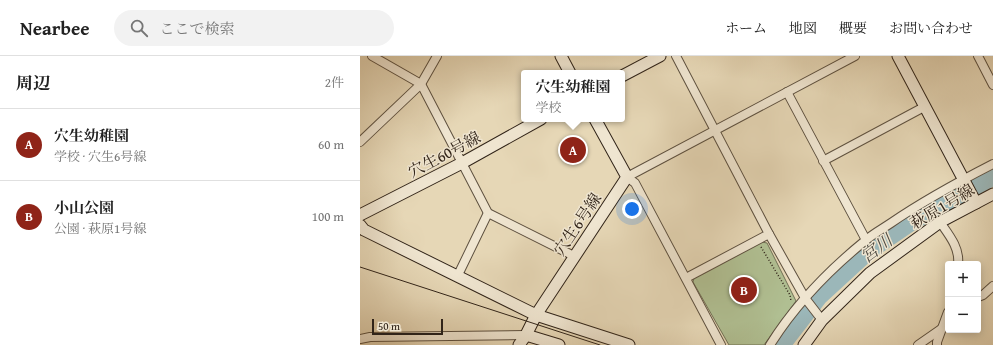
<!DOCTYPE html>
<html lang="ja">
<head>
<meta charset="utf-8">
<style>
  body { margin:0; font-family:"Gentium Book Plus","Noto Serif JP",serif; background:#f2f2f2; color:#222 }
  .controls { position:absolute; right:12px; bottom:12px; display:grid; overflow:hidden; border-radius:4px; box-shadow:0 2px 10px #0003 }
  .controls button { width:36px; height:36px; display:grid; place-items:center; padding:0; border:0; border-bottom:1px solid #e0e0e0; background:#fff; color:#222; font:20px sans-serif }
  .scale { position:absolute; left:12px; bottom:10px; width:71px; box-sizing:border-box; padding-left:4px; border:2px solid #312419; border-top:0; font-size:11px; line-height:14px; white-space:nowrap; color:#312419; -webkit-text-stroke:3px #efe5d0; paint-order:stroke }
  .you { position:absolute; left:272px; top:153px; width:14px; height:14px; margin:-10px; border:3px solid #fff; border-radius:50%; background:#1a73e8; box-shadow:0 0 0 6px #1a73e833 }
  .badge { display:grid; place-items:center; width:26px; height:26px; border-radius:50%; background:#8f2418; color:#fff; font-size:13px; font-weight:700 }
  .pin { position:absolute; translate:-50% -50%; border:2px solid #fff; box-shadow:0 1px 4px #0006 }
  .popup { position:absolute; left:161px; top:14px; width:104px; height:52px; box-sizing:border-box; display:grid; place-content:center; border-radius:4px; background:#fff; filter:drop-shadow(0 1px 3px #0005); font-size:13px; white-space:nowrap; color:#767676 }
  .popup b { font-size:15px; color:#222 }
  .popup::after { content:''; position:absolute; left:50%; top:100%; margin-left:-8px; border:8px solid transparent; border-top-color:#fff }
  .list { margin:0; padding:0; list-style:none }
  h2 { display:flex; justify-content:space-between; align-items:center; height:52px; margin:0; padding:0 16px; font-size:17px }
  h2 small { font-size:13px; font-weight:400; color:#767676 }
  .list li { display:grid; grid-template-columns:26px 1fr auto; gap:12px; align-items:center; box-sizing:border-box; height:72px; padding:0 16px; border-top:1px solid #e0e0e0 }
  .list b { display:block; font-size:15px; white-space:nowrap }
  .list p { margin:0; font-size:13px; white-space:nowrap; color:#767676 }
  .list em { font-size:13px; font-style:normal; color:#767676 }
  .icon { flex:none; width:22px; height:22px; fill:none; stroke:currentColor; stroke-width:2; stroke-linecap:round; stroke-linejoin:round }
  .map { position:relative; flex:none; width:633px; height:289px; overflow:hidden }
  header { display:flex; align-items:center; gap:24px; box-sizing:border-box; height:56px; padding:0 20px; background:#fff; border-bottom:1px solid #e0e0e0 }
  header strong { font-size:19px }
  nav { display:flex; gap:22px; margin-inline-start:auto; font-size:14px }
  .search { width:280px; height:36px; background:#f2f2f2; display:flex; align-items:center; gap:10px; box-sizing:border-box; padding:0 14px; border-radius:22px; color:#767676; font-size:15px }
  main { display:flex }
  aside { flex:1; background:#fff }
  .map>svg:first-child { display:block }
  .green { fill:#b0bf92; stroke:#707256 }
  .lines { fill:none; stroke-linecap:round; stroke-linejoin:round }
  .river { stroke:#9bb7b9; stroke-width:17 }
  .street-casing { stroke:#5e5140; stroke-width:10 }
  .secondary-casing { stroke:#312419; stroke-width:13 }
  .path { stroke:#312419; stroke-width:1.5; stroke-dasharray:1 2; stroke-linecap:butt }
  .street { stroke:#efe5d0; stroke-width:8 }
  .secondary { stroke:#efe5d0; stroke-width:11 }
  .tram { stroke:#312419; stroke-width:1 }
  .labels { text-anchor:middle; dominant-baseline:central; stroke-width:3; stroke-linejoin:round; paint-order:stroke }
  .street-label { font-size:16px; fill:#312419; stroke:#efe5d0 }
  .water-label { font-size:17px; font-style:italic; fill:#4c4941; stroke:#efe5d0 }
</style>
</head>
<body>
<header>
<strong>Nearbee</strong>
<div class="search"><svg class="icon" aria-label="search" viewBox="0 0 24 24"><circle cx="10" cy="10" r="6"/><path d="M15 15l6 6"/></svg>ここで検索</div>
<nav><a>ホーム</a><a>地図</a><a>概要</a><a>お問い合わせ</a></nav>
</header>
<main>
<aside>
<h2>周辺<small>2件</small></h2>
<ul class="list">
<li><span class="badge">A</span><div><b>穴生幼稚園</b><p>学校 · 穴生6号線</p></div><em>60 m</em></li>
<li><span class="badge">B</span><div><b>小山公園</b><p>公園 · 萩原1号線</p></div><em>100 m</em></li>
</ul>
</aside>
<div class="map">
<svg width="633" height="289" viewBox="0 0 633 289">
  <rect width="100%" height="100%" fill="#e6d7b6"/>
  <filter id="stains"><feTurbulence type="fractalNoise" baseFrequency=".005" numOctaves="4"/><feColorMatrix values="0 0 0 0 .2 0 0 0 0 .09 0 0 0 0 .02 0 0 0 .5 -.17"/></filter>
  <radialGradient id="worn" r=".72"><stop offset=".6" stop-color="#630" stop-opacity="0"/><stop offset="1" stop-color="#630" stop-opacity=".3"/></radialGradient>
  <polygon class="green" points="402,186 407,187 436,245 404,289 369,289 333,226 334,222"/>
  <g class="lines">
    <polyline class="river" points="422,289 459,241 508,196 552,166 633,121"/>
    <g class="street-casing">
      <g id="street">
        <polyline points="12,0 61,28 128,157 214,200"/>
        <polyline points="316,0 409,178 445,242 462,264"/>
        <polyline points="618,0 633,29"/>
        <polyline points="427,36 506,184"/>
        <polyline points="0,86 61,28 77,0"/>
        <polyline points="463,105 564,51"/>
        <path d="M 580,166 C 589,179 600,192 598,208"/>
        <polyline points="98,219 128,157"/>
        <polyline points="326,222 409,178"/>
        <polyline points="618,241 623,239 633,230"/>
        <polyline points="0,283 10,281 166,279"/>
        <polyline points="361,289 275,127 267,121 495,0"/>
        <path d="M 410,289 C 435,249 469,214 506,184 C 513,178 522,173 531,167 C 563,145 598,126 633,108"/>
        <polyline points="558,289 581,273"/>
        <polyline points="577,289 577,286 588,256"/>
      </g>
    </g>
    <g class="secondary-casing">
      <g id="secondary">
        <polyline points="201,0 210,17"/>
        <polyline points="538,0 616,147"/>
        <polyline points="262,20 300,0"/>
        <polyline points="0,159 102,107 181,63"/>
        <polyline points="0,169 4,174 176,259 269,289"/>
        <polyline points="166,279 199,289"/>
        <polyline points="159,289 166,279 176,259 267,121 235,63"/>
        <polyline points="444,289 462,264 510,217 580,166 633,138"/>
      </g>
    </g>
    <polyline class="path" points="401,191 430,239 431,245"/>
    <use href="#street" class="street"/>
    <use href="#secondary" class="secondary"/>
    <polyline class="tram" points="0,211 240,289"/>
  </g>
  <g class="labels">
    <g class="street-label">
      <text transform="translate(84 98) rotate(-28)">穴生60号線</text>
      <text transform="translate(582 150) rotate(-31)">萩原1号線</text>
      <text transform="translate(217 168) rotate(-56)">穴生6号線</text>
    </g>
    <g class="water-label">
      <text transform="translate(516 192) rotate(-37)">宮川</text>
    </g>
  </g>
  <rect width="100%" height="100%" filter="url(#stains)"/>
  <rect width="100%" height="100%" fill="url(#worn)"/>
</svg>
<div class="controls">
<button>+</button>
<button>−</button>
</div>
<div class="scale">50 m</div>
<div class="you"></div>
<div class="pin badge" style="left:213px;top:94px">A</div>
<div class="popup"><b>穴生幼稚園</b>学校</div>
<div class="pin badge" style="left:384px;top:234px">B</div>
</div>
</main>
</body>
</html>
